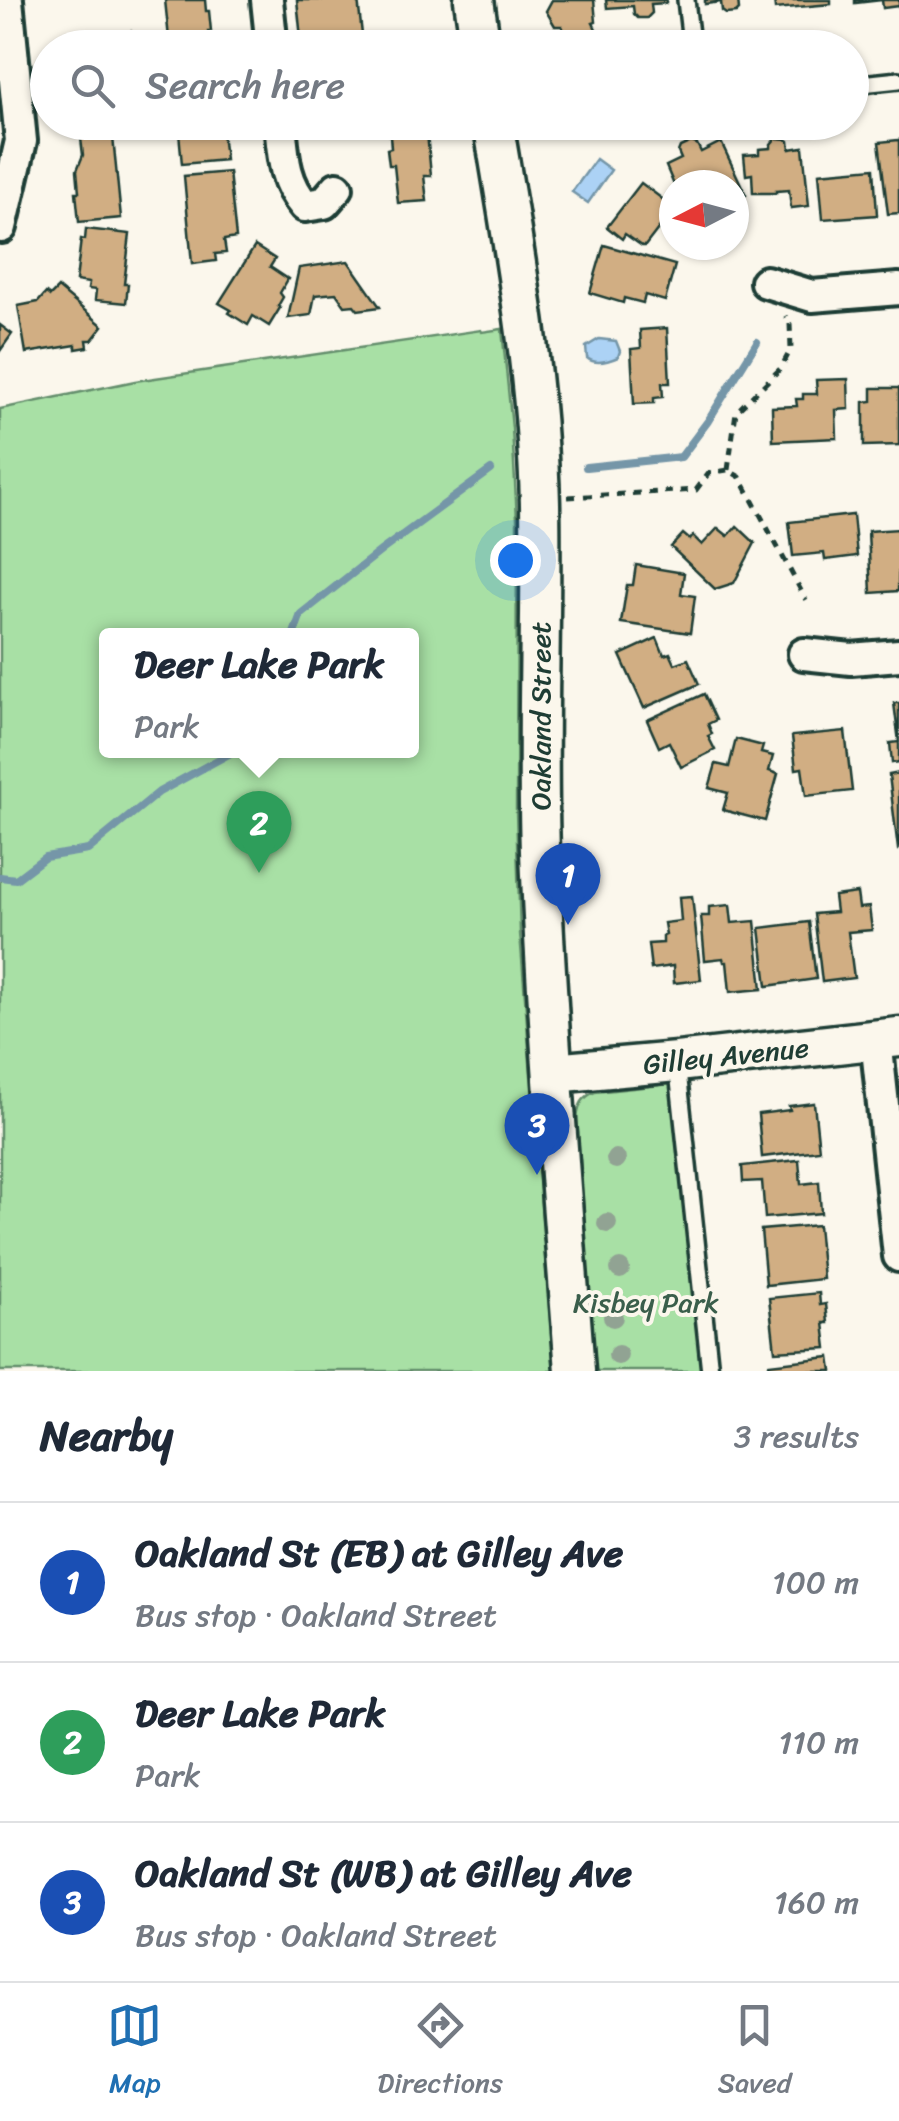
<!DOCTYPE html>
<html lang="en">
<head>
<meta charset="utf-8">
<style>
  body { margin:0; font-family:Sriracha,sans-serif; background:#f2f2f3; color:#1f2937 }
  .compass { position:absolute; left:659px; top:170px; width:90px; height:90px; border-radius:50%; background:#fff; box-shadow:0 2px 8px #0004; rotate:264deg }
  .you { position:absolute; left:515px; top:560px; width:35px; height:35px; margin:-25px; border:8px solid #fff; border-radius:50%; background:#1a73e8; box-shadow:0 0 0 15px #1a73e833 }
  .badge { display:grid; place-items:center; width:65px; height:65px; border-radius:50%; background:#1f6fb2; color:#fff; font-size:32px; font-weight:700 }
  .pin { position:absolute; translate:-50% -82px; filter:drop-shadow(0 2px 5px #0008) }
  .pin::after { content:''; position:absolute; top:52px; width:35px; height:30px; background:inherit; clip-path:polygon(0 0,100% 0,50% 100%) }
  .popup { position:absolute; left:99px; top:628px; width:320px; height:130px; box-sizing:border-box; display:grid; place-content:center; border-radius:10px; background:#fff; filter:drop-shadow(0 2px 8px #0005); font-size:32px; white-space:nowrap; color:#747a83 }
  .popup b { font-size:38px; color:#1f2937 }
  .popup::after { content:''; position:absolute; left:50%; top:100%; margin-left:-20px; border:20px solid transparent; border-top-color:#fff }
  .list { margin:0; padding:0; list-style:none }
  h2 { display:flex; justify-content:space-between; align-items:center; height:130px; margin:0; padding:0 40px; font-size:42px }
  h2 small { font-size:32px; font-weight:400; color:#747a83 }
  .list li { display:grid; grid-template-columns:65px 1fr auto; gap:30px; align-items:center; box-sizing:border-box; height:160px; padding:0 40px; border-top:2px solid #e0e1e3 }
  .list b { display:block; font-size:38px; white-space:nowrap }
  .list p { margin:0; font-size:32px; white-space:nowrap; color:#747a83 }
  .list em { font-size:32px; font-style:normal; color:#747a83 }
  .icon { flex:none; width:55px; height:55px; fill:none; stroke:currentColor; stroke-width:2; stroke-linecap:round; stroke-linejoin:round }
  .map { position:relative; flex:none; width:899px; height:1371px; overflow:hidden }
  .search { position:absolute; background:#fff; box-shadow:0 2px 8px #0004; left:30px; right:30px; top:30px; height:110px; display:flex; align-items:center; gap:25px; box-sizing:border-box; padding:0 35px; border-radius:55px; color:#747a83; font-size:38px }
  .sheet { height:610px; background:#fff }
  nav { display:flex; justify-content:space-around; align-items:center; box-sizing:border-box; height:140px; border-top:2px solid #e0e1e3; background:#fff; font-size:28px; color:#747a83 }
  nav a { display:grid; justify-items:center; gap:5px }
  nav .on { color:#1f6fb2 }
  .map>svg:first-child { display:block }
  .green { fill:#a8e0a5; stroke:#648e6c; stroke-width:2.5; fill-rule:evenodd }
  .water { fill:#acd2f5; stroke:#7496a8; stroke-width:2.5 }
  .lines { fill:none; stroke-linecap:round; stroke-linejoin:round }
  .stream { stroke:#7496a8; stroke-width:8 }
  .building { fill:#d1ae83; stroke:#1f3d34; stroke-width:2.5 }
  .service-casing { stroke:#1f3d34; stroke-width:22 }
  .minor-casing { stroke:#1f3d34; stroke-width:38 }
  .tertiary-casing { stroke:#1f3d34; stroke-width:45 }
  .path { stroke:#1f3d34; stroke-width:5; stroke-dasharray:8 8; stroke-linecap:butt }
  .service { stroke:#fbf7ec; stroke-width:15 }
  .minor { stroke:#fbf7ec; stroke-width:30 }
  .tertiary { stroke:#fbf7ec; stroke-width:38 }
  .tree { fill:#91a393 }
  .labels { text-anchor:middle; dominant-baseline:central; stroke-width:8; stroke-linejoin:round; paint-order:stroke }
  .street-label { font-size:28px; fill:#1f3d34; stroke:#fbf7ec }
  .park-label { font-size:28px; fill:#3a5e4b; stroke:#fbf7ec }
</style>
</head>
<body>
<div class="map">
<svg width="899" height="1371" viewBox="0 0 899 1371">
  <rect width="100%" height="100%" fill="#fbf7ec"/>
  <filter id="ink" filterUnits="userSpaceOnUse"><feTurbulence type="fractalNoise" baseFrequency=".01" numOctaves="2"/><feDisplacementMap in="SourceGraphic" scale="20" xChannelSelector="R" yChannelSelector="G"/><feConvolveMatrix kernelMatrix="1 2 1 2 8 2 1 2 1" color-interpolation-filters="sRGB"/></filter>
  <g filter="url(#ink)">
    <g class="green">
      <path d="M 502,329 L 512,428 L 517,519 L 516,812 L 520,933 L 554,1371 L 0,1371 L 0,409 L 135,381 L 481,330 L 482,332 ZM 106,636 L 412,636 L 412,750 L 106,750 Z"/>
      <path d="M 680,1083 L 710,1371 L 595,1371 L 577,1118 C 579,1105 582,1097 595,1092 Z"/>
    </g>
    <g class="water">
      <polygon points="596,159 611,170 588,203 572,192"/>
      <path d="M 599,339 L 616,341 L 620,351 L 618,357 C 609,361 595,365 587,358 L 586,347 Z"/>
    </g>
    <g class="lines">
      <g class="stream">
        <polyline points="586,467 681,457 708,421 757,342"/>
        <polyline points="293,636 301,614 382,550 491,470"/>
        <polyline points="0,877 16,879 45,857 88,850 159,792 236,750"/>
      </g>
    </g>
    <g class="building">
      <polygon points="165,0 205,0 206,11 209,11 211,31 208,31 209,42 214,41 215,48 170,48"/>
      <polygon points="297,0 358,0 363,43 336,48 302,48"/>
      <polygon points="552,0 594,0 596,22 593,23 601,39 582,48 572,48 562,26 555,26 546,11"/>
      <polygon points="606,0 666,0 666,3 651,4 652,13 647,18 638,18 634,14 633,6 607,8"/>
      <polygon points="705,0 738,0 739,10 736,13 726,14 722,11 721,2 705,4"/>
      <polygon points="774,0 831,0 831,4 775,9"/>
      <polygon points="855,0 899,0 899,6 883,8 882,0 855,3"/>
      <polygon points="131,31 133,48 66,48 65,37"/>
      <polygon points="178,122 221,122 225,160 182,164"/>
      <polygon points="389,122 426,122 431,176 424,176 427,201 398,203 394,165 389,165 387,149 391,148"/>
      <polygon points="112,127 121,218 79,222 76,192 79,192 77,170 83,155 80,130"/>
      <polygon points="776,138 786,139 789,141 790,149 803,147 809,206 791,208 789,190 776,191 776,193 753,193 752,174 746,175 744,155 759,154 759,149 771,148 771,144"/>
      <polygon points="899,140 899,213 888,214 879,142"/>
      <polygon points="691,142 697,144 701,152 721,142 746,195 735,202 734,185 681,185 680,183 674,185 666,166 681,159 678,152 680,147"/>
      <polygon points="874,168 877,215 823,219 819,173"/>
      <polygon points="229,172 236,238 224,240 226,253 215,254 216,261 192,264 184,176"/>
      <polygon points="641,183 669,204 672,200 674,201 674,226 665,220 645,246 642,246 625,234 622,239 607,227"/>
      <polygon points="86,229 130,234 124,284 128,284 126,303 95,300 96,290 88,289 89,283 76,281 81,239 85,240"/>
      <polygon points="604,245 675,265 665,301 645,295 643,303 624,298 623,303 590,293"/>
      <polygon points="255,246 275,259 270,267 288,279 280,293 283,297 278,306 280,308 269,326 253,316 248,325 229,313 231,310 219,303"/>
      <polygon points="348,261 380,307 358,310 354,305 345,306 336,293 315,295 311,315 288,318 299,268"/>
      <polygon points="58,288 103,326 92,340 87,340 88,347 76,349 76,345 26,353 18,306 38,302 46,293 50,296"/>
      <polygon points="0,325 12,334 0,351"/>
      <polygon points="667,328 670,383 662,383 663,397 654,398 654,403 634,404 631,349 641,348 640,330"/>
      <polygon points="848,379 849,409 836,410 837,438 773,441 772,407 797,406 796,399 803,399 803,394 817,394 816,380"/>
      <polygon points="872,388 899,388 899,445 864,446 864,402 872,401"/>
      <polygon points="853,515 857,556 825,560 824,553 793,556 789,522"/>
      <polygon points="737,526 755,543 734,583 715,589 671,547 683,534 690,540 693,536 702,545 718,528 728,536"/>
      <polygon points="899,529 898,591 871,593 868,531"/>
      <polygon points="636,565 684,573 681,594 695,596 690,633 621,623 627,585 633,585"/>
      <polygon points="657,638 664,655 670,653 675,664 688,659 699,684 644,708 620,655"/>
      <polygon points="704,694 716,720 708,724 712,734 708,736 715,750 681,767 669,742 659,747 647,720"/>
      <polygon points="894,703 899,703 899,762 892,763 890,743 899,742"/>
      <polygon points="845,731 852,791 806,796 802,768 796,769 792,736"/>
      <polygon points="736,739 763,746 761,753 773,756 769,771 778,774 765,821 723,810 728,793 709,788 716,764 729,767"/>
      <polygon points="899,773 899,848 898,849 889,775"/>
      <polygon points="857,893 859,908 869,907 872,930 848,932 854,978 822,982 814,914 836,912 834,896"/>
      <polygon points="692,896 701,980 674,983 673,966 651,969 648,944 663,943 663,936 666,935 664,923 681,921 679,897"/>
      <polygon points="730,905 732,923 755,921 762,989 730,992 727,962 724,962 723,958 705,960 701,916 709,916 709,907"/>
      <polygon points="809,922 816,979 767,986 760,928"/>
      <polygon points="814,1103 819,1150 762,1157 758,1114 790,1110 789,1106"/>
      <polygon points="799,1160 801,1184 819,1182 821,1213 765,1218 762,1181 743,1182 742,1166"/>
      <polygon points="818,1225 823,1279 766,1285 761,1230"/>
      <polygon points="819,1293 820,1305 826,1304 828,1323 824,1323 827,1348 775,1351 769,1298"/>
      <polygon points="830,1357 832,1371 770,1371 769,1364"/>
    </g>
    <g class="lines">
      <g class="service-casing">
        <g id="service">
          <polyline points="686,0 691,43 694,48"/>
          <polyline points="852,85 899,80"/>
          <polyline points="677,1062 710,1371"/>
        </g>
      </g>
      <g class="minor-casing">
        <g id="minor">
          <polyline points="267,0 272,48"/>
          <path d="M 280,122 C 283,154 283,181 305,206 L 324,203 L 337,188"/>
          <polyline points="1,227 21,141 7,0"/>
          <polyline points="766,282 812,296 899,289"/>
          <polyline points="804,654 851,659 899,655"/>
          <polyline points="876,1039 899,1256"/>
        </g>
      </g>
      <g class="tertiary-casing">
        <g id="tertiary">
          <polyline points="474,0 481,48"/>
          <path d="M 493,122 C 514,249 537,376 540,504 C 542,620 536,736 540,851 C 547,1025 562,1198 575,1371"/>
          <polyline points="553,1073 677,1062 899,1037"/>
        </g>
      </g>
      <g class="path">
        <polyline points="728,470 736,412 781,368 791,349 790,324 785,316"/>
        <polyline points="568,497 696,490 709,473 728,470 740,477 806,600"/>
      </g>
      <use href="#service" class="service"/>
      <use href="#minor" class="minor"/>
      <use href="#tertiary" class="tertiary"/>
    </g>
    <g class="tree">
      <circle cx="616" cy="1159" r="10"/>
      <circle cx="607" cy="1223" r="10"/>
      <circle cx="620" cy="1269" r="10"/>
      <circle cx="613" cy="1317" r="10"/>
      <circle cx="618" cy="1355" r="10"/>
    </g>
  </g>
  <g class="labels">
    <g class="street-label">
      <text transform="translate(540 716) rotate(-90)">Oakland Street</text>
      <text transform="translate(726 1056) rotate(-6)">Gilley Avenue</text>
    </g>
    <g class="park-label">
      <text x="646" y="1302">Kisbey Park</text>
    </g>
  </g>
</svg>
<svg class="compass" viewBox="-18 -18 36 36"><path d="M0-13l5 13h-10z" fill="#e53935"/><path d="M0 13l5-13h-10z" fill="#747a83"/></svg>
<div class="you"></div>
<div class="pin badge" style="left:568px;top:925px;background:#1a4fb4">1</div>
<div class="pin badge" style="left:259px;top:873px;background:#2e9e5b">2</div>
<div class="popup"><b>Deer Lake Park</b>Park</div>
<div class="pin badge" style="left:537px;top:1175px;background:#1a4fb4">3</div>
<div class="search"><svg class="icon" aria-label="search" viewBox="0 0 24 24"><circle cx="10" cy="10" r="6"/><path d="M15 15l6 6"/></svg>Search here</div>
</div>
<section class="sheet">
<h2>Nearby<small>3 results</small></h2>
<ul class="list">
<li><span class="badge" style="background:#1a4fb4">1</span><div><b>Oakland St (EB) at Gilley Ave</b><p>Bus stop · Oakland Street</p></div><em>100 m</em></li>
<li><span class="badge" style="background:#2e9e5b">2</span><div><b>Deer Lake Park</b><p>Park</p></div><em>110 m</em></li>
<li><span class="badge" style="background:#1a4fb4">3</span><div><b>Oakland St (WB) at Gilley Ave</b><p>Bus stop · Oakland Street</p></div><em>160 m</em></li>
</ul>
</section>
<nav>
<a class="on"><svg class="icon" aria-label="map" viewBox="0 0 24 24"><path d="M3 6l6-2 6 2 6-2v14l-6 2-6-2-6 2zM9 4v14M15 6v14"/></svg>Map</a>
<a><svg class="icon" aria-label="directions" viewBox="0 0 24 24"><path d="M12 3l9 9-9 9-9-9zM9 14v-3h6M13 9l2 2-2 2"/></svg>Directions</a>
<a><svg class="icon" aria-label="saved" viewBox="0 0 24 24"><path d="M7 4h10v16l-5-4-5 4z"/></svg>Saved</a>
</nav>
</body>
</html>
